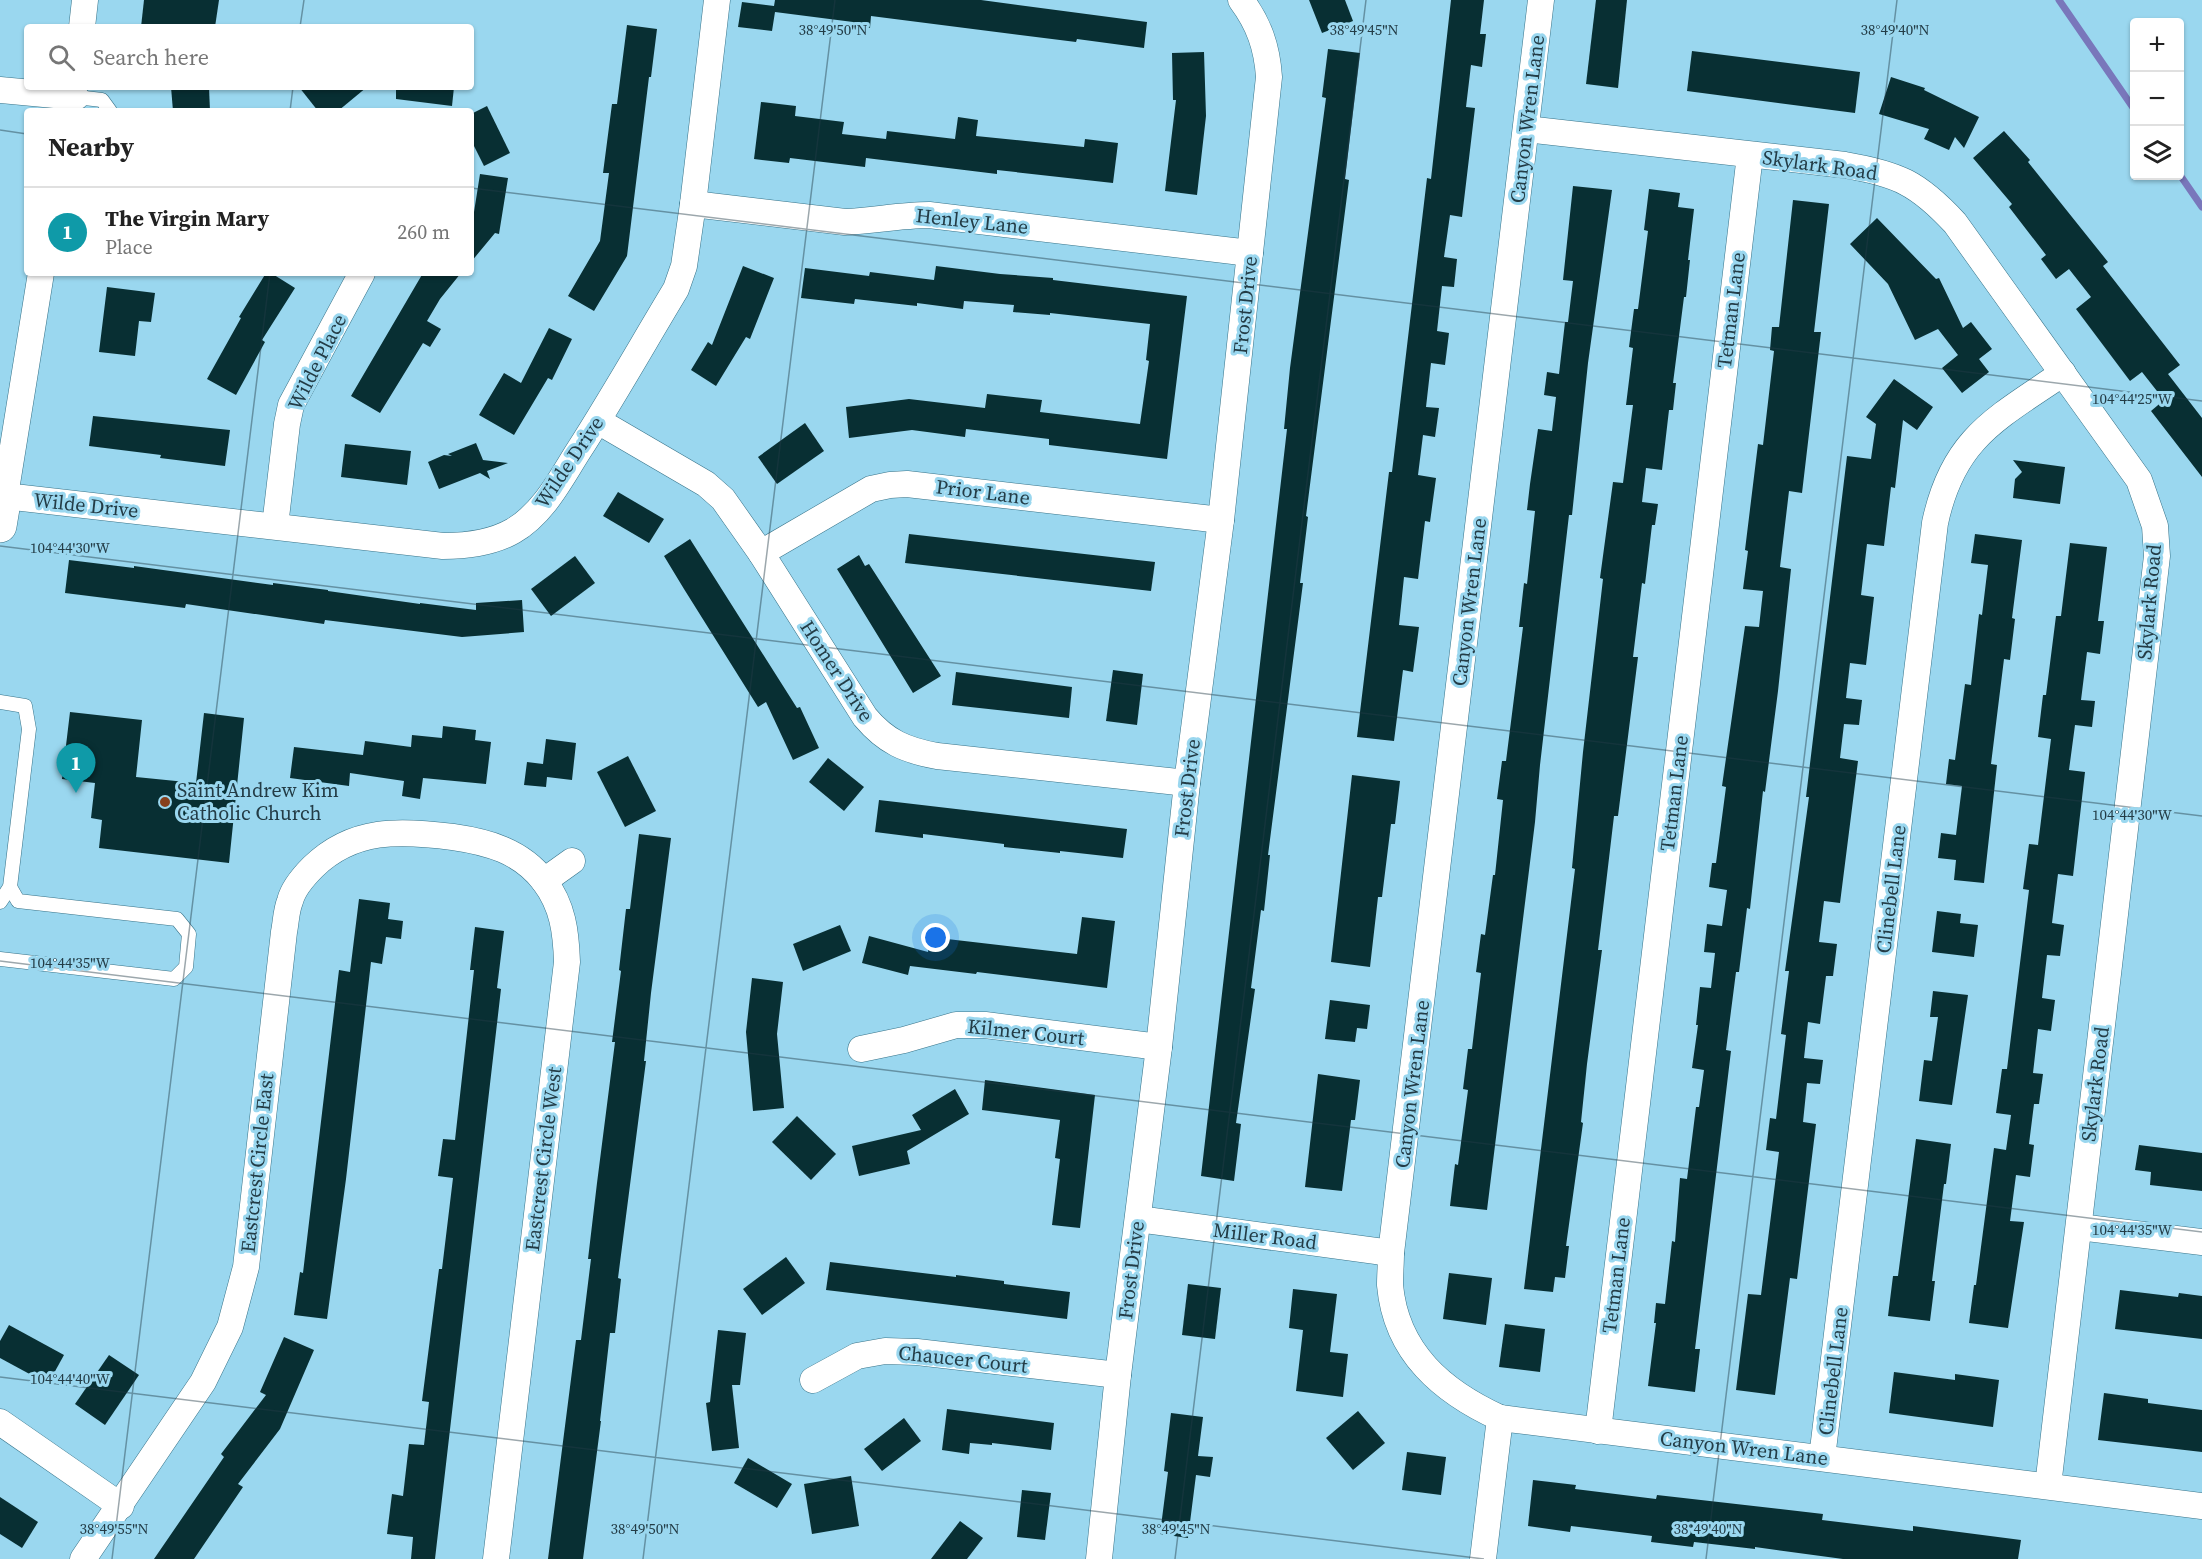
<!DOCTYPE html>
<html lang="en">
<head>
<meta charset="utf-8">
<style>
  body { margin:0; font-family:"Source Serif 4",serif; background:#f2f2f2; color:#222 }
  .controls { position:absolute; right:18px; top:18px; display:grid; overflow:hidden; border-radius:6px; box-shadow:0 2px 4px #0004 }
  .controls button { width:54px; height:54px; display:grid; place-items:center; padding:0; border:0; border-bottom:2px solid #e0e0e0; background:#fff; color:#222; font:30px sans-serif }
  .you { position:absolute; left:936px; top:938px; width:21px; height:21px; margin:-15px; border:4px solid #fff; border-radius:50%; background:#1a73e8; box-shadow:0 0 0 9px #1a73e833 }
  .badge { display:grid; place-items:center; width:39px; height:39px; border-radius:50%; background:#1a73e8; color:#fff; font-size:20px; font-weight:700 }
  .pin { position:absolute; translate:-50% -50px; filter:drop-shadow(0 2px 3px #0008) }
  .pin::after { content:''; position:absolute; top:32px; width:21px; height:18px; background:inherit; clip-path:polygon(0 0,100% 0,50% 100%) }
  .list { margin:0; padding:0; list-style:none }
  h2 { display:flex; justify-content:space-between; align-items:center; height:78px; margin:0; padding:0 24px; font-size:26px }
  h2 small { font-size:20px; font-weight:400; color:#767676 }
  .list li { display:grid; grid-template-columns:39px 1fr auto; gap:18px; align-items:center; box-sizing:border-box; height:90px; padding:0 24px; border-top:2px solid #e0e0e0 }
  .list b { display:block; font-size:22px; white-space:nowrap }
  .list p { margin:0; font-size:20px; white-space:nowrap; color:#767676 }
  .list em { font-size:20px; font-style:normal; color:#767676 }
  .icon { flex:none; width:33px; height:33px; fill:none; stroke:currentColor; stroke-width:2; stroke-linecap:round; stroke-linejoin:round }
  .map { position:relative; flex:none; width:2202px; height:1559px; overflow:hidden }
  .search { position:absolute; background:#fff; box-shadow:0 2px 4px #0004; left:24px; top:24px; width:450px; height:66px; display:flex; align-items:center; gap:15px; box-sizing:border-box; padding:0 21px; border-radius:6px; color:#767676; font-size:22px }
  .panel { position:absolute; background:#fff; box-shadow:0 2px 4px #0004; left:24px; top:108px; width:450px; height:168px; border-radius:6px }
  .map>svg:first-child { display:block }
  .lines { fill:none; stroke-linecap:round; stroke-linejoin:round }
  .stream { stroke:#7977bb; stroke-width:7 }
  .building { fill:#082f33 }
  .lane-casing { stroke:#377389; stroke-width:15 }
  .street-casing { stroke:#377389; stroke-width:27 }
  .secondary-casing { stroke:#377389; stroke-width:34 }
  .lane { stroke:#fff; stroke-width:14 }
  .street { stroke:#fff; stroke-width:26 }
  .secondary { stroke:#fff; stroke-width:33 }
  .ticks { fill:none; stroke:#233c46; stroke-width:1.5; stroke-opacity:0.45 }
  .poi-dot { fill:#87401d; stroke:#9ad7ef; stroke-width:2 }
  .labels { text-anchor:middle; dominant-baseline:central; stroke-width:6; stroke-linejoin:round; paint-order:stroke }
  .street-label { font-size:20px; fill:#233c46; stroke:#9ad7ef }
  .poi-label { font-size:20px; fill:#233c46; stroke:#9ad7ef; text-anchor:start }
  .ticks-label { font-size:15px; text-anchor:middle; fill:#233c46; stroke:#9ad7ef; stroke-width:6; stroke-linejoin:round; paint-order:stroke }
</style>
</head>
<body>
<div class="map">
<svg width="2202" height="1559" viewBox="0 0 2202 1559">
  <rect width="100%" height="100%" fill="#9ad7ef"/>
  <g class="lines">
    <g class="stream">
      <polyline points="2059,0 2134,109"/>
      <polyline points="2180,175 2202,207"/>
    </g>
  </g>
  <g class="building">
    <polygon points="144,0 219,0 215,27 141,27"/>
    <polygon points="775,0 981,0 1147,22 1144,48 1077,39 1076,42 871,16 870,28 852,26 853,22 775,12 772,31 738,27 742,2 774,6"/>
    <polygon points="1309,0 1345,0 1353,21 1322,33"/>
    <polygon points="1451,0 1484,0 1480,34 1486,34 1482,67 1471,65 1466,107 1475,108 1462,217 1450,215 1444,257 1457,259 1454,287 1442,286 1437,331 1449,333 1445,365 1431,363 1426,407 1439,408 1435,437 1423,435 1418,475 1436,478 1430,522 1425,521 1418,579 1404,577 1399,625 1419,627 1413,672 1403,670 1394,741 1357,737 1389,472 1392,472 1427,178 1431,179"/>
    <polygon points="1596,0 1627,0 1618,88 1586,84"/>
    <polygon points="627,25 657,29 651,77 649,77 627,256 594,311 568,296 600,241 609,173 603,173 612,104 617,104"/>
    <polygon points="1328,49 1360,53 1345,179 1349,180 1306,516 1308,517 1300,583 1303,583 1268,855 1270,855 1264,911 1261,910 1251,988 1255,989 1236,1123 1241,1124 1234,1181 1201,1176 1287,429 1284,429 1290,368 1326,98 1322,97"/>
    <polygon points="1692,51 1860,72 1855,113 1687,91"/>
    <polygon points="1204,52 1206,116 1197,195 1165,191 1176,100 1173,100 1172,53"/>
    <polygon points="1891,77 1925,88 1924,90 1979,117 1964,148 1955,137 1949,150 1924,139 1929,129 1879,114"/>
    <polygon points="171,87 209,87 210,111 173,111"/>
    <polygon points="299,87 367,87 338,111 318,111"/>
    <polygon points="396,87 454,87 452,106 396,99"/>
    <polygon points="761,102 796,106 795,116 844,122 842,134 886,139 887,131 955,139 958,117 978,120 976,136 1084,147 1085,139 1118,143 1113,183 997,170 997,174 866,158 865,167 790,158 789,163 754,159"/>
    <polygon points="487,106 510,153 484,166 471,140 471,114"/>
    <polygon points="2004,131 2030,160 2028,162 2108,262 2103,266 2180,365 2168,374 2202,418 2202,477 2151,411 2164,400 2142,372 2130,381 2076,309 2091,297 2069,269 2056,279 2041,259 2046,255 2009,207 2012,204 1973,158"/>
    <polygon points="480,174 508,178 499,234 495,233 471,262 471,231"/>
    <polygon points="1573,186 1612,190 1588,363 1572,515 1569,515 1540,765 1535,822 1487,1210 1450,1206 1455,1164 1458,1165 1468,1090 1463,1089 1468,1049 1472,1049 1481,973 1476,972 1481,934 1485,935 1493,875 1495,875 1503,800 1497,799 1502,761 1506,761 1523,627 1519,627 1524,583 1527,584 1535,511 1527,510 1530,484 1538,429 1552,431 1556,397 1544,395 1547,372 1559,374 1565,322 1568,322 1573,281 1563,280"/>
    <polygon points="1649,189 1680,193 1678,207 1694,209 1688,260 1690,260 1686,297 1684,297 1673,383 1676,383 1673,410 1669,410 1662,470 1646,468 1642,502 1658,504 1655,525 1652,525 1645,584 1642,583 1633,657 1638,657 1618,816 1614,816 1605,892 1598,950 1602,950 1587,1064 1581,1122 1583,1123 1566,1246 1569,1246 1565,1278 1555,1277 1553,1292 1524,1289 1575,869 1572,868 1583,752 1603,579 1600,578 1613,482 1623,483 1633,405 1626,405 1633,348 1629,347 1634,309 1638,309 1648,231 1644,230"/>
    <polygon points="1793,200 1829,204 1814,332 1821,332 1802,493 1789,491 1780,567 1791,569 1778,691 1765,792 1763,791 1750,909 1747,908 1739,972 1736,972 1726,1050 1731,1051 1695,1349 1700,1349 1695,1392 1648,1386 1656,1323 1654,1323 1656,1303 1665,1304 1672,1241 1675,1242 1680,1178 1687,1179 1696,1107 1699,1107 1704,1070 1692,1068 1698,1025 1696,1025 1700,987 1711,988 1715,953 1704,952 1707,924 1722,926 1727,890 1709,887 1712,863 1716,863 1726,787 1722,786 1745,626 1759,627 1763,591 1743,589 1748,551 1745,550 1758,444 1763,445 1774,351 1770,350 1772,327 1779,327"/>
    <polygon points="1877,218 1936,279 1939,278 1963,328 1971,322 1992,349 1979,359 1989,372 1962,393 1942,368 1958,355 1938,329 1915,340 1888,284 1850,244"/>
    <polygon points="743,266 774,278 750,339 746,337 716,386 691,370 708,342 712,345"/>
    <polygon points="936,266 1000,274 1053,278 1053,280 1187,296 1167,459 1049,445 1049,439 966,429 965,437 912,430 849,438 846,407 909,399 985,408 987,394 1042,400 1040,412 1140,424 1149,361 1146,360 1150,324 1050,313 1050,315 1013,312 1014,305 964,301 963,309 917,303 917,306 855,299 854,304 801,298 805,268 869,276 870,272 934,280"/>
    <polygon points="266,273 271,273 295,288 262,340 265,342 236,395 207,379 241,318 239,317"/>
    <polygon points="423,273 461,273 440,299 427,321 441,329 430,347 423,343 380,413 351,396"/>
    <polygon points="107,287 155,293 151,322 139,321 135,356 99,352"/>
    <polygon points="549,328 572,339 552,380 548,378 514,435 479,415 504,373 521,383"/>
    <polygon points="1894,379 1933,407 1917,430 1903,420 1895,488 1891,487 1884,546 1867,544 1861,595 1874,597 1866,665 1850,663 1846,698 1862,700 1859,725 1844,724 1840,758 1858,761 1840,903 1824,901 1819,942 1837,944 1833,976 1826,976 1820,1024 1808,1022 1804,1058 1823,1060 1820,1084 1807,1083 1803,1122 1816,1124 1797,1279 1790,1278 1775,1395 1736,1390 1748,1294 1761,1295 1779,1152 1766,1150 1770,1118 1776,1119 1786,1035 1781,1034 1789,971 1785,971 1809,797 1806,797 1847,456 1871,459 1876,424 1866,417"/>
    <polygon points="93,416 230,430 225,466 160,458 161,455 89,446"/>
    <polygon points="805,423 824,451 777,484 758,457"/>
    <polygon points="476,443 483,460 508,463 487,471 490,479 480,473 439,489 428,462 444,455 452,456 448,454"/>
    <polygon points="345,444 411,451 407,485 341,477"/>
    <polygon points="2013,460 2065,467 2060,504 2013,498 2015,479 2022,472"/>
    <polygon points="618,492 664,519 649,543 603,516"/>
    <polygon points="909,534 1155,562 1151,591 905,563"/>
    <polygon points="1975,534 2022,540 2012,618 2015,619 2010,660 2004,659 1991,764 1997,765 1984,883 1954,880 1956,860 1938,858 1941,833 1956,835 1962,786 1946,784 1949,759 1955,760 1965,684 1971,685 1979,614 1982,615 1988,565 1971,563"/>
    <polygon points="690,539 797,708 800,707 819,748 793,760 766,702 758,707 684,589 664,556"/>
    <polygon points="2070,543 2107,547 2098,621 2104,621 2100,654 2087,652 2081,700 2095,701 2092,727 2075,725 2069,770 2085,772 2073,876 2058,874 2052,923 2064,925 2060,956 2047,955 2042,998 2055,1000 2051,1031 2038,1029 2033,1073 2043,1074 2039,1104 2034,1104 2029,1144 2034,1145 2030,1177 2016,1175 2010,1221 2024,1222 2008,1328 1969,1323 1974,1285 1976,1285 1994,1148 2006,1150 2011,1115 1996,1113 2002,1069 2007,1069 2029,890 2023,889 2029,844 2038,845 2051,739 2038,737 2043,695 2046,695 2056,616 2061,616"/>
    <polygon points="859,555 865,566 869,564 941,676 913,693 837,569"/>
    <polygon points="575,556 595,583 551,616 531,589"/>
    <polygon points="69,560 134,568 134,566 273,585 273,583 328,590 328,591 420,604 420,603 476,610 476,603 522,600 524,632 462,637 325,620 324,624 186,604 185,608 65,593"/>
    <polygon points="1113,670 1143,674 1137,725 1106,721"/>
    <polygon points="956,672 1072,687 1069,718 952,705"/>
    <polygon points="70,712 142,720 136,777 196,783 204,713 244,718 229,863 99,848 102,820 91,818 95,783 62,779"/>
    <polygon points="443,726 476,730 475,740 491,742 486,784 423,778 420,799 402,796 404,781 350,773 349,786 290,778 294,747 363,755 365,741 411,747 412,735 442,738"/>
    <polygon points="546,739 576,743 572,780 547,777 546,787 524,785 527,762 543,764"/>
    <polygon points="628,756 656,811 625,827 597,772"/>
    <polygon points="828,758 864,787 844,811 809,782"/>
    <polygon points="1352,775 1400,781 1395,824 1391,824 1382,897 1378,897 1370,967 1331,962"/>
    <polygon points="879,800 1127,829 1123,858 1060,851 1060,853 1004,847 1004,844 923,834 923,838 875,832"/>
    <polygon points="639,834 671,838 651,993 644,1061 646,1061 618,1278 621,1279 615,1333 610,1333 600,1421 601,1421 583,1559 548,1559 576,1340 581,1340 591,1259 588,1259 597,1183 615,1042 612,1042 621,971 619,970 626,909 630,909"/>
    <polygon points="359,899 390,903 388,919 403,921 401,939 386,937 382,964 371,962 346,1179 327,1319 294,1315 300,1272 303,1273 339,970 350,972"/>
    <polygon points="1937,911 1961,914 1960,923 1978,925 1974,957 1932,952"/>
    <polygon points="1082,917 1115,921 1107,988 977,972 976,974 910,966 908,975 862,963 869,936 928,952 930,937 1077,954"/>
    <polygon points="840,925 851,951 803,971 793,944"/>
    <polygon points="475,927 504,931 497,988 501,989 435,1559 411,1559 413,1537 387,1534 392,1494 403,1496 409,1444 424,1445 429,1402 422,1401 439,1269 442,1269 453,1178 438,1176 443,1139 455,1140 474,970 470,970"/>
    <polygon points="752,978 783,982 777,1034 784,1108 753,1111 746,1032"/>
    <polygon points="1933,991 1968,995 1952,1105 1919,1101 1924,1060 1932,1061 1938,1017 1930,1017"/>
    <polygon points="1330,1000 1370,1005 1367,1029 1357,1028 1355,1042 1325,1039"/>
    <polygon points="1318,1074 1360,1080 1355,1120 1351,1120 1342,1191 1305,1187"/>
    <polygon points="985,1080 1095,1095 1080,1228 1052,1225 1060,1159 1055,1158 1060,1120 982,1110"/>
    <polygon points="955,1089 969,1114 907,1151 910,1164 859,1176 852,1146 921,1130 912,1115"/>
    <polygon points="797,1116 836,1154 811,1180 772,1142"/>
    <polygon points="1916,1139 1951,1144 1946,1184 1944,1184 1932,1281 1935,1281 1930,1321 1888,1316 1893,1276 1898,1276"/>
    <polygon points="2139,1145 2202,1153 2202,1191 2150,1185 2151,1172 2135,1170"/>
    <polygon points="786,1257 805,1283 762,1315 743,1289"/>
    <polygon points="830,1262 956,1277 956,1275 1004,1281 1004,1284 1070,1292 1067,1319 826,1290"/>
    <polygon points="1449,1273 1492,1278 1486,1325 1443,1319"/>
    <polygon points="1188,1284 1221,1288 1215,1339 1182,1335"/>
    <polygon points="1293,1289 1337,1294 1330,1352 1348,1354 1343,1397 1296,1391 1303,1330 1289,1328"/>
    <polygon points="2120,1290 2178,1297 2179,1293 2202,1296 2202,1339 2115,1329"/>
    <polygon points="1505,1324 1545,1329 1540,1372 1499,1367"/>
    <polygon points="9,1325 64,1355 48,1384 0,1358 0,1341"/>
    <polygon points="718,1330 746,1333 740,1385 732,1385 739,1448 712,1451 706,1403 710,1402"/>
    <polygon points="284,1337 314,1350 280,1429 238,1484 243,1487 194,1559 154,1559 224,1457 221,1454 266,1395 260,1392"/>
    <polygon points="109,1355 139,1375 105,1425 75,1404"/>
    <polygon points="1894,1372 1955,1380 1955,1374 1999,1380 1993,1427 1889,1413"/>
    <polygon points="2104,1393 2148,1399 2148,1403 2202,1410 2202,1452 2098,1440"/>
    <polygon points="947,1409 1054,1423 1051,1450 992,1443 992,1445 970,1443 969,1454 942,1450"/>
    <polygon points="1358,1411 1385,1443 1353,1470 1326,1438"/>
    <polygon points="1171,1413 1203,1417 1198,1456 1213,1457 1210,1477 1196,1475 1188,1538 1160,1534 1168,1472 1164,1471"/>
    <polygon points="904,1418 921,1441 882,1471 864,1449"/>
    <polygon points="1407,1452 1446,1457 1441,1495 1402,1490"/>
    <polygon points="748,1458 792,1484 777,1508 734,1483"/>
    <polygon points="851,1476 859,1526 812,1534 804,1484"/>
    <polygon points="1533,1480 1576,1485 1575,1489 1656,1499 1657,1495 1823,1514 1822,1520 1913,1531 1913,1526 2021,1540 2018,1559 1843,1559 1755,1547 1755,1549 1694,1542 1693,1547 1651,1542 1652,1536 1571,1526 1570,1532 1528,1526"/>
    <polygon points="1022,1490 1051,1493 1045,1540 1017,1537"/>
    <polygon points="0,1497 38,1522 22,1548 0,1534"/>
    <polygon points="960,1521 983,1538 967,1559 931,1559"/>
  </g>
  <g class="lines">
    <g class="lane-casing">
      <g id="lane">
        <polyline points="76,97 102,100 110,111"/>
        <polyline points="0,702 25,706 29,729 10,887 0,902"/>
        <polyline points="0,959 174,979 186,967 189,934 177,919 18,901 10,887"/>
      </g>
    </g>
    <g class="street-casing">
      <g id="street">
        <path d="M 1541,0 L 1391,1253 C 1391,1263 1390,1275 1390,1285 C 1396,1353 1443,1392 1500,1418 L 2202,1506"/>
        <polyline points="82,27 85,0"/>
        <polyline points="0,90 76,97"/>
        <path d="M 1526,129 L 1845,165 C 1898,174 1918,183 1955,223 L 2139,480 L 2155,526 L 2157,556 L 2048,1486"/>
        <path d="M 693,204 L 845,222 C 873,221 900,215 929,215 L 1250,253"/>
        <path d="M 41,273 L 5,496 L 443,546 C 467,546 492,543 513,531 C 544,513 561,478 579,450 C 613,397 644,342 676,289 L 684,266 L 693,204 L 717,0"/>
        <path d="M 598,421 L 706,484 L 723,499 L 761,553 L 865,717 C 886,742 905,750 937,756 L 1187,783"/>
        <polyline points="275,526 287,424 291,405 362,273"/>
        <polyline points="761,553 871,489 890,485 907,484 1221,520"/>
        <polyline points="544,881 572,861"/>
        <polyline points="861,1049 904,1040 956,1025 985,1025 1159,1047"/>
        <polyline points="1138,1219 1391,1253"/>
        <polyline points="2079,1227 2202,1242"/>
        <polyline points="813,1380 857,1356 885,1351 917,1352 1118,1375"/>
        <polyline points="0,1422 121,1506"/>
        <polyline points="1598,1431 1750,155"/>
        <path d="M 1822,1458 L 1935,523 C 1953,438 1996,419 2063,373"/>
        <path d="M 83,1559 L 203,1382 L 230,1327 L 246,1267 L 284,932 C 286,922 286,911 290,901 C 293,889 304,876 313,867 C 353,828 400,830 453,837 C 488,842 521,851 544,881 C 563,906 566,932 567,962 L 496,1559"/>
        <path d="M 1099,1559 L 1118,1375 L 1159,1047 L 1187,783 L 1221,520 L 1269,77 C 1267,47 1259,24 1241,0"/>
        <polyline points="1483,1559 1500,1418"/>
      </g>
    </g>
    <g class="secondary-casing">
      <polyline id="secondary" points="0,526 5,496"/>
    </g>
    <use href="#lane" class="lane"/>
    <use href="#street" class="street"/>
    <use href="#secondary" class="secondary"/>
  </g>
  <path class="ticks" d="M 300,27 L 304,0M 290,111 L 293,87M 0,130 L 27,134M 471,188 L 2202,401M 0,546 L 2202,816M 0,961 L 2202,1232M 0,1377 L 1484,1559M 112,1559 L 270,273M 643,1559 L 835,0M 1175,1559 L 1366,0M 1706,1559 L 1897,0"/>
  <circle class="poi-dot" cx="165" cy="802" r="6"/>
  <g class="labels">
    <g class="street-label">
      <text transform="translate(1527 119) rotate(-83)">Canyon Wren Lane</text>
      <text transform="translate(1820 165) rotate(8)">Skylark Road</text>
      <text transform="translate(972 221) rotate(6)">Henley Lane</text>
      <text transform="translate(1245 305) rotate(-84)">Frost Drive</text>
      <text transform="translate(1731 310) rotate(-83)">Tetman Lane</text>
      <text transform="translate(317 362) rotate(-63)">Wilde Place</text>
      <text transform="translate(569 462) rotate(-56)">Wilde Drive</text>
      <text transform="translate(983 492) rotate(7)">Prior Lane</text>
      <text transform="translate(86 505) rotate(6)">Wilde Drive</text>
      <text transform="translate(1469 602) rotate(-83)">Canyon Wren Lane</text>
      <text transform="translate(2149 602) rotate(-85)">Skylark Road</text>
      <text transform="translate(837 671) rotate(57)">Homer Drive</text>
      <text transform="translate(1187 788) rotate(-83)">Frost Drive</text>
      <text transform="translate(1674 793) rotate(-83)">Tetman Lane</text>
      <text transform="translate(1891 889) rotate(-83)">Clinebell Lane</text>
      <text transform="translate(1026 1032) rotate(6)">Kilmer Court</text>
      <text transform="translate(1412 1084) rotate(-83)">Canyon Wren Lane</text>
      <text transform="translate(2095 1084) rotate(-83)">Skylark Road</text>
      <text transform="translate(543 1159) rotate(-83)">Eastcrest Circle West</text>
      <text transform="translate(257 1163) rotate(-84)">Eastcrest Circle East</text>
      <text transform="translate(1265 1236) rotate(7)">Miller Road</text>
      <text transform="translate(1131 1270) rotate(-83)">Frost Drive</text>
      <text transform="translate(1616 1275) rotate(-83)">Tetman Lane</text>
      <text transform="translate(963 1359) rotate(6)">Chaucer Court</text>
      <text transform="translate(1833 1371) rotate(-83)">Clinebell Lane</text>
      <text transform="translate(1744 1448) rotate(7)">Canyon Wren Lane</text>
    </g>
    <g class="poi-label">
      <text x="177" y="790">Saint Andrew Kim<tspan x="177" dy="23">Catholic Church</tspan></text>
    </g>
  </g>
  <g class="ticks-label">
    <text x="833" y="35">38°49'50"N</text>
    <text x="1364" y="35">38°49'45"N</text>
    <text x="1895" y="35">38°49'40"N</text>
    <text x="2132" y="404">104°44'25"W</text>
    <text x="70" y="553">104°44'30"W</text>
    <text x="2132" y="820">104°44'30"W</text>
    <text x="70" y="968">104°44'35"W</text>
    <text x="2132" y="1235">104°44'35"W</text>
    <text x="70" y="1384">104°44'40"W</text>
    <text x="114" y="1534">38°49'55"N</text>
    <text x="645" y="1534">38°49'50"N</text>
    <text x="1176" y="1534">38°49'45"N</text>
    <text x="1708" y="1534">38°49'40"N</text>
  </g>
</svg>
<div class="controls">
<button>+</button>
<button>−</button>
<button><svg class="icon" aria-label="layers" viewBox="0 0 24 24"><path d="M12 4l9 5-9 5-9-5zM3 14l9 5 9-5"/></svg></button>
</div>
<div class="you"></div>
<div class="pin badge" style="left:76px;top:793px;background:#0f9aa8">1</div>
<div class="search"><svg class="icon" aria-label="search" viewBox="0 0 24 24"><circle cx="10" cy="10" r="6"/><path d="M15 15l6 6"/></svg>Search here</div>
<section class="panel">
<h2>Nearby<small></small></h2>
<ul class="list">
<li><span class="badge" style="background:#0f9aa8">1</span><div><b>The Virgin Mary</b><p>Place</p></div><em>260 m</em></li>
</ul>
</section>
</div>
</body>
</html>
